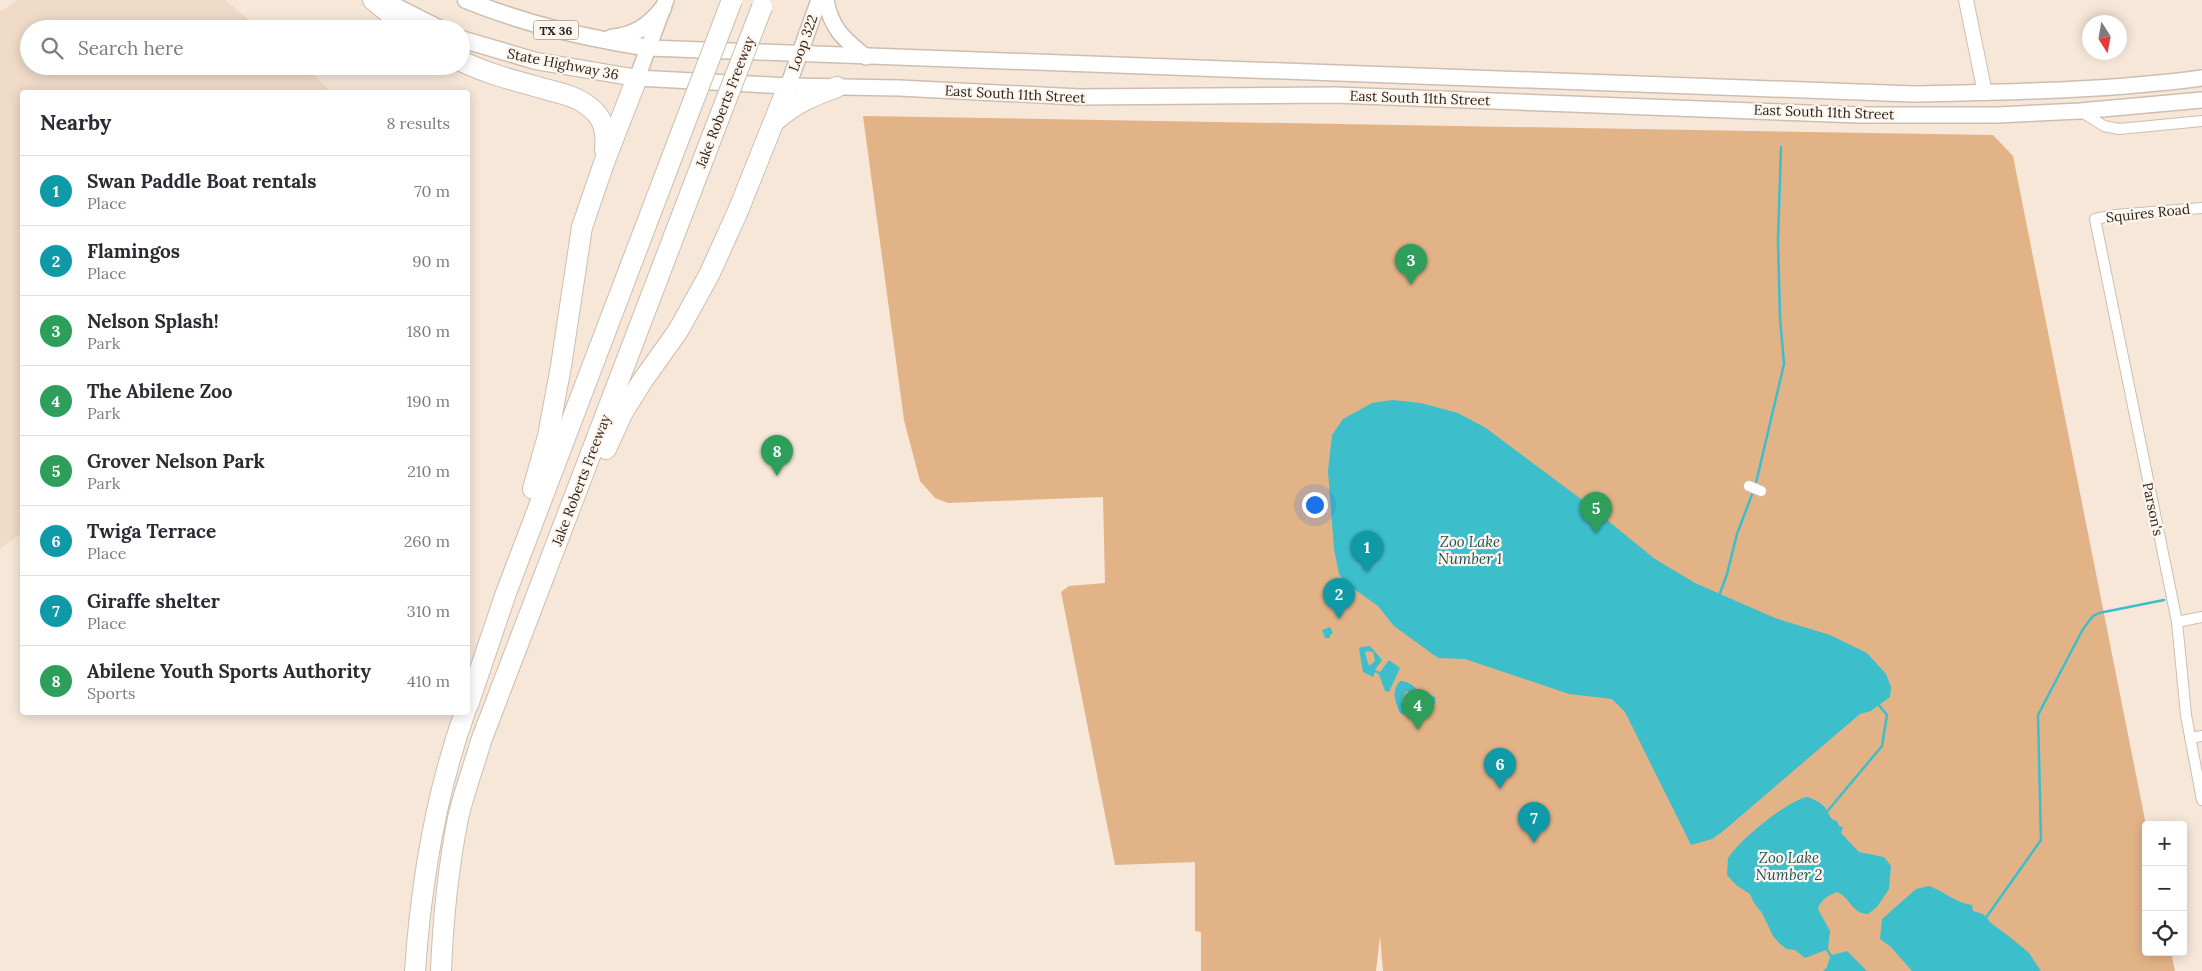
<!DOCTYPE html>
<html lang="en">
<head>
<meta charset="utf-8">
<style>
  body { margin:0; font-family:Lora,serif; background:#f7f7f7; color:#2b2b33 }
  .controls { position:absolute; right:15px; bottom:15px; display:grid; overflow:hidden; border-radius:5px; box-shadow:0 2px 12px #0003 }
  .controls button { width:45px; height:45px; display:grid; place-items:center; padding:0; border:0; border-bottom:1px solid #e1e1e2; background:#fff; color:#2b2b33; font:25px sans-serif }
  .compass { position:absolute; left:2082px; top:15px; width:45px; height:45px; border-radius:50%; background:#fff; box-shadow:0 2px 12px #0003; rotate:169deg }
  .you { position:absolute; left:1314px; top:504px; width:18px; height:18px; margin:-12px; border:4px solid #fff; border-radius:50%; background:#1a73e8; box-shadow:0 0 0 8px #1a73e833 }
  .badge { display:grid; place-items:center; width:32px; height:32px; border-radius:50%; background:#0f766e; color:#fff; font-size:16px; font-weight:700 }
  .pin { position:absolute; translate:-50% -41px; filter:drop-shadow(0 1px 2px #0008) }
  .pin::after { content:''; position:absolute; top:26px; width:18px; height:15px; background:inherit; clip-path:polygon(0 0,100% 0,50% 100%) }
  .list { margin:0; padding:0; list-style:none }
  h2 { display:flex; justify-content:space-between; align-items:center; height:65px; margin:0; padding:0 20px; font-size:21px }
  h2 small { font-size:16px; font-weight:400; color:#7c7c81 }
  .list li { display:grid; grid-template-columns:32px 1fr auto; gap:15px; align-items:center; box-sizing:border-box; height:70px; padding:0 20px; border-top:1px solid #e1e1e2 }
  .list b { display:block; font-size:19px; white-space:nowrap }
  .list p { margin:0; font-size:16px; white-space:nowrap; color:#7c7c81 }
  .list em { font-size:16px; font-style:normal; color:#7c7c81 }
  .icon { flex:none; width:28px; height:28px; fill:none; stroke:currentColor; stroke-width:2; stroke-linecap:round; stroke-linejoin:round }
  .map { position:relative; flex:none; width:2202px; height:971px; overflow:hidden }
  .search { position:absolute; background:#fff; box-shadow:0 2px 12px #0003; left:20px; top:20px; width:450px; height:55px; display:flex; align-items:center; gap:12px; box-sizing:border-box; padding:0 18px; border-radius:28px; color:#7c7c81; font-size:19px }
  .panel { position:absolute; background:#fff; box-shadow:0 2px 12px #0003; left:20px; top:90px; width:450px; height:625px; border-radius:5px }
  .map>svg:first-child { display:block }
  .built { fill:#f0dac8 }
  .green { fill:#e3b388 }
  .water { fill:#3dbecb; fill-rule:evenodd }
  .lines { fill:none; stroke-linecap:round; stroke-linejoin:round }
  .stream { stroke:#3dbecb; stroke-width:2.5 }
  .minor-casing { stroke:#cdbeb1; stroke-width:12 }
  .tertiary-casing { stroke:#cdbeb1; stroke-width:16 }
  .secondary-casing { stroke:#cdbeb1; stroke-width:18 }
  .primary-casing { stroke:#cdbeb1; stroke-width:19 }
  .motorway-casing { stroke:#cdbeb1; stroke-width:22 }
  .minor { stroke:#fff; stroke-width:10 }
  .tertiary { stroke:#fff; stroke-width:14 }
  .secondary { stroke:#fff; stroke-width:15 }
  .primary { stroke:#fff; stroke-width:16 }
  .motorway { stroke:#fff; stroke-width:20 }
  .motorway-bridge-casing { stroke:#cdbeb1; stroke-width:22; stroke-linecap:butt }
  .motorway-bridge { stroke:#fff; stroke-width:20 }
  .labels { text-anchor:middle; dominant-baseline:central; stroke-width:4.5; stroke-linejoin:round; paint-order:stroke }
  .shield { fill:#fff5ed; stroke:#6a635e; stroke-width:1 }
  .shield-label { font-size:12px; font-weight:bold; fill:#2a2520 }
  .street-label { font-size:14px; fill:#2a2520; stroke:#fff5ed }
  .water-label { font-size:15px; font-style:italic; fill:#1d5358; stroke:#fff5ed }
</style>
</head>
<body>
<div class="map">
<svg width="2202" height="971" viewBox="0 0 2202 971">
  <rect width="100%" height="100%" fill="#f6e7d9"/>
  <polygon class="built" points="17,0 225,0 260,29 29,29 29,66 305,66 331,92 22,92 22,533 0,549 0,12"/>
  <polygon class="green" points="863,116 1993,135 2013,156 2146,825 2146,952 2171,952 2175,971 1383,971 1380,936 1376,971 1201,971 1201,932 1195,931 1195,862 1115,865 1061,592 1069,586 1105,583 1103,497 948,503 935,498 920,481 904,420"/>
  <g class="water">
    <polygon points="1392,400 1421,403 1458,413 1486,428 1585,502 1655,559 1695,583 1775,618 1830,635 1867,653 1886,674 1891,687 1890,697 1871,711 1860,714 1722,832 1712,839 1691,845 1625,712 1612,699 1569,694 1465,659 1438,658 1394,626 1378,606 1347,584 1339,574 1334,549 1328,471 1332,435 1343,419 1372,403"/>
    <polygon points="1330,627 1333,633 1330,635 1330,638 1325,638 1322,630"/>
    <path d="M 1370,646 L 1382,660 L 1375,670 L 1380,672 L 1389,660 L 1400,668 L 1389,692 L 1385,691 L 1379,674 L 1375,672 L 1373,677 L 1363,672 L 1359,649 L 1361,647 ZM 1367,651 L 1373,652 L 1375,661 L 1369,666 L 1365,653 Z"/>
    <path d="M 1400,681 C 1409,681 1420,688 1419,698 L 1414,708 L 1415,713 L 1405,715 L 1400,713 C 1395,701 1391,691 1400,681 ZM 1406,691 L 1412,693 L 1412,699 L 1401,702 Z"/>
    <path d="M 1429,695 L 1435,697 C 1437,707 1426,716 1417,719 L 1416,716 Z"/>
    <path d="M 1807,797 C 1812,798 1824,804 1826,809 C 1830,815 1829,819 1837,821 L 1839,826 L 1843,827 L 1841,833 L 1859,852 L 1884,857 L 1891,866 L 1889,889 L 1877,907 L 1868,914 C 1852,914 1850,897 1837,892 C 1829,895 1820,900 1818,909 L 1830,931 L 1828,949 L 1832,955 L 1847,951 L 1867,971 L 1823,971 L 1827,967 L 1830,957 L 1826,950 L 1805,958 L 1795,950 L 1787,949 L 1780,944 L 1773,936 L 1762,913 L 1754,903 L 1750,894 L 1736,885 L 1727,875 L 1728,858 C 1741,839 1785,802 1807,797 Z"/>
    <path d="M 1929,886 C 1944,891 1956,903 1972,905 L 1973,911 L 1983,914 L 1992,924 L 2010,937 L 2029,953 L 2041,971 L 1912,971 L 1891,947 L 1880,939 L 1882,919 L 1916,889 Z"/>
  </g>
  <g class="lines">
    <g class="stream">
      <polyline points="1755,487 1784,364 1780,318 1778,240 1781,147"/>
      <polyline points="1719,596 1727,574 1737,534 1753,492"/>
      <polyline points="1825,814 1882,746 1887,715 1878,704"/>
      <polyline points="1985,919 2041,840 2038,715 2083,629 2093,616 2099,613 2164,600"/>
    </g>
    <g class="minor-casing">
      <g id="minor">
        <polyline points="2080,111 2104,126 2119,129 2202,121"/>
        <polyline points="2202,208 2115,215 2095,219 2177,622 2186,715 2202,800"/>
        <polyline points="1749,486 1761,491"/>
        <polyline points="2177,622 2202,617"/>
        <polyline points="2190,738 2202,736"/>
      </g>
    </g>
    <g class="tertiary-casing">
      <polyline id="tertiary" points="1966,0 1985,93"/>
    </g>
    <g class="secondary-casing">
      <g id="secondary">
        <polyline points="666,0 637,78 788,86 899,88 1079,97 1335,95 1859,115 1997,115 2080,111 2202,100"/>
        <path d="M 826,0 C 831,29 844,39 866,57"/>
        <path d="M 649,48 L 1913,94 C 2009,92 2107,91 2202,78"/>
        <polyline points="788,86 819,0"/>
      </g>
    </g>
    <g class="primary-casing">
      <g id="primary">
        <polyline points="383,0 440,29"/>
        <path d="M 466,0 C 528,25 582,37 649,48"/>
        <path d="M 611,38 C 635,35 648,27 663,8"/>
        <polyline points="461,39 536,61 637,78"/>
      </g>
    </g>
    <g class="motorway-casing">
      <g id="motorway">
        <polyline points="373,0 409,29"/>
        <path d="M 461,61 C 486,73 512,80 538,87 C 554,92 575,95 588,106 C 604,117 607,132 605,150"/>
        <path d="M 776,120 C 796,103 812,96 837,87"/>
        <polyline points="606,449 623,412 643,380 678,331 709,275 738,211 788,86"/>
        <polyline points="533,489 548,436 561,366 582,227 605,160 637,78"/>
        <polyline points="468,705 506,593 683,128"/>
        <path d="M 415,971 C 421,883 435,796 465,712"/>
        <path d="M 441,971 C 443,919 448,869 458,818 C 464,792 474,766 481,741 L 716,126"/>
      </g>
    </g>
    <use href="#minor" class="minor"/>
    <use href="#tertiary" class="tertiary"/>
    <use href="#secondary" class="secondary"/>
    <use href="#primary" class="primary"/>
    <use href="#motorway" class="motorway"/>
    <g class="motorway-bridge-casing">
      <g id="motorway-bridge">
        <polyline points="716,126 762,7"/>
        <polyline points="683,128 732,0"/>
      </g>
    </g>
    <use href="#motorway-bridge" class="motorway-bridge"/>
  </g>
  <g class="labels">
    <rect class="shield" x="533.5" y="20.5" width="45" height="19" rx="4"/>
    <g class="shield-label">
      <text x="556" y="30">TX 36</text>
    </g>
    <g class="street-label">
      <text transform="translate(803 43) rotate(-70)">Loop 322</text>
      <text transform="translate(563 64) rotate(11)">State Highway 36</text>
      <text transform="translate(1015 94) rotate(3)">East South 11th Street</text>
      <text transform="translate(1420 98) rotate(2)">East South 11th Street</text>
      <text transform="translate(725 102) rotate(-69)">Jake Roberts Freeway</text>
      <text transform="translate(1824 112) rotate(2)">East South 11th Street</text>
      <text transform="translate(2148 213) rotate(-6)">Squires Road</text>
      <text transform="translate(581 480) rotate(-69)">Jake Roberts Freeway</text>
      <text transform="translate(2153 509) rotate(78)">Parson's</text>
    </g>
    <g class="water-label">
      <text x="1470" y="541">Zoo Lake<tspan x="1470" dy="17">Number 1</tspan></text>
      <text x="1789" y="857">Zoo Lake<tspan x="1789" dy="17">Number 2</tspan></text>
    </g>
  </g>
</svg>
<div class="controls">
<button>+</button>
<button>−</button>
<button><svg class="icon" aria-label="locate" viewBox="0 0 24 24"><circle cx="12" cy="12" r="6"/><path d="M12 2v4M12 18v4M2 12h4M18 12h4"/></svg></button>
</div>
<svg class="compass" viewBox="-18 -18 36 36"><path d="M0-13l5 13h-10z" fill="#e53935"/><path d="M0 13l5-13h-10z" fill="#7c7c81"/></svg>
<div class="you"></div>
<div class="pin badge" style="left:1367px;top:572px;background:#0f9aa8">1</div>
<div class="pin badge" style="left:1339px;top:619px;background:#0f9aa8">2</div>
<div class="pin badge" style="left:1411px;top:285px;background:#2e9e5b">3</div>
<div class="pin badge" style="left:1418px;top:730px;background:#2e9e5b">4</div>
<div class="pin badge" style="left:1596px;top:533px;background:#2e9e5b">5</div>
<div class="pin badge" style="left:1500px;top:789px;background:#0f9aa8">6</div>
<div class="pin badge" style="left:1534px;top:843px;background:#0f9aa8">7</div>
<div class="pin badge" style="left:777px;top:476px;background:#2e9e5b">8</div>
<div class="search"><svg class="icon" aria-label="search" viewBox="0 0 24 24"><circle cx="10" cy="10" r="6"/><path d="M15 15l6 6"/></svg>Search here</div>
<section class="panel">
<h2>Nearby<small>8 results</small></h2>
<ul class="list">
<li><span class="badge" style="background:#0f9aa8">1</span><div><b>Swan Paddle Boat rentals</b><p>Place</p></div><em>70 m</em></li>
<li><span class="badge" style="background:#0f9aa8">2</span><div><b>Flamingos</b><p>Place</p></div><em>90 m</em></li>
<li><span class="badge" style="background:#2e9e5b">3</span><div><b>Nelson Splash!</b><p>Park</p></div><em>180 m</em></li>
<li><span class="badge" style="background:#2e9e5b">4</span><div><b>The Abilene Zoo</b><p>Park</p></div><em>190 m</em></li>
<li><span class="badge" style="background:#2e9e5b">5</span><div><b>Grover Nelson Park</b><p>Park</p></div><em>210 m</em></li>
<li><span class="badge" style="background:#0f9aa8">6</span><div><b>Twiga Terrace</b><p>Place</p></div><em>260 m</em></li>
<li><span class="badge" style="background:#0f9aa8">7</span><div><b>Giraffe shelter</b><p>Place</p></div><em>310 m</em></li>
<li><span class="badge" style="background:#2e9e5b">8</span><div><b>Abilene Youth Sports Authority</b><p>Sports</p></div><em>410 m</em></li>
</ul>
</section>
</div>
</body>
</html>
